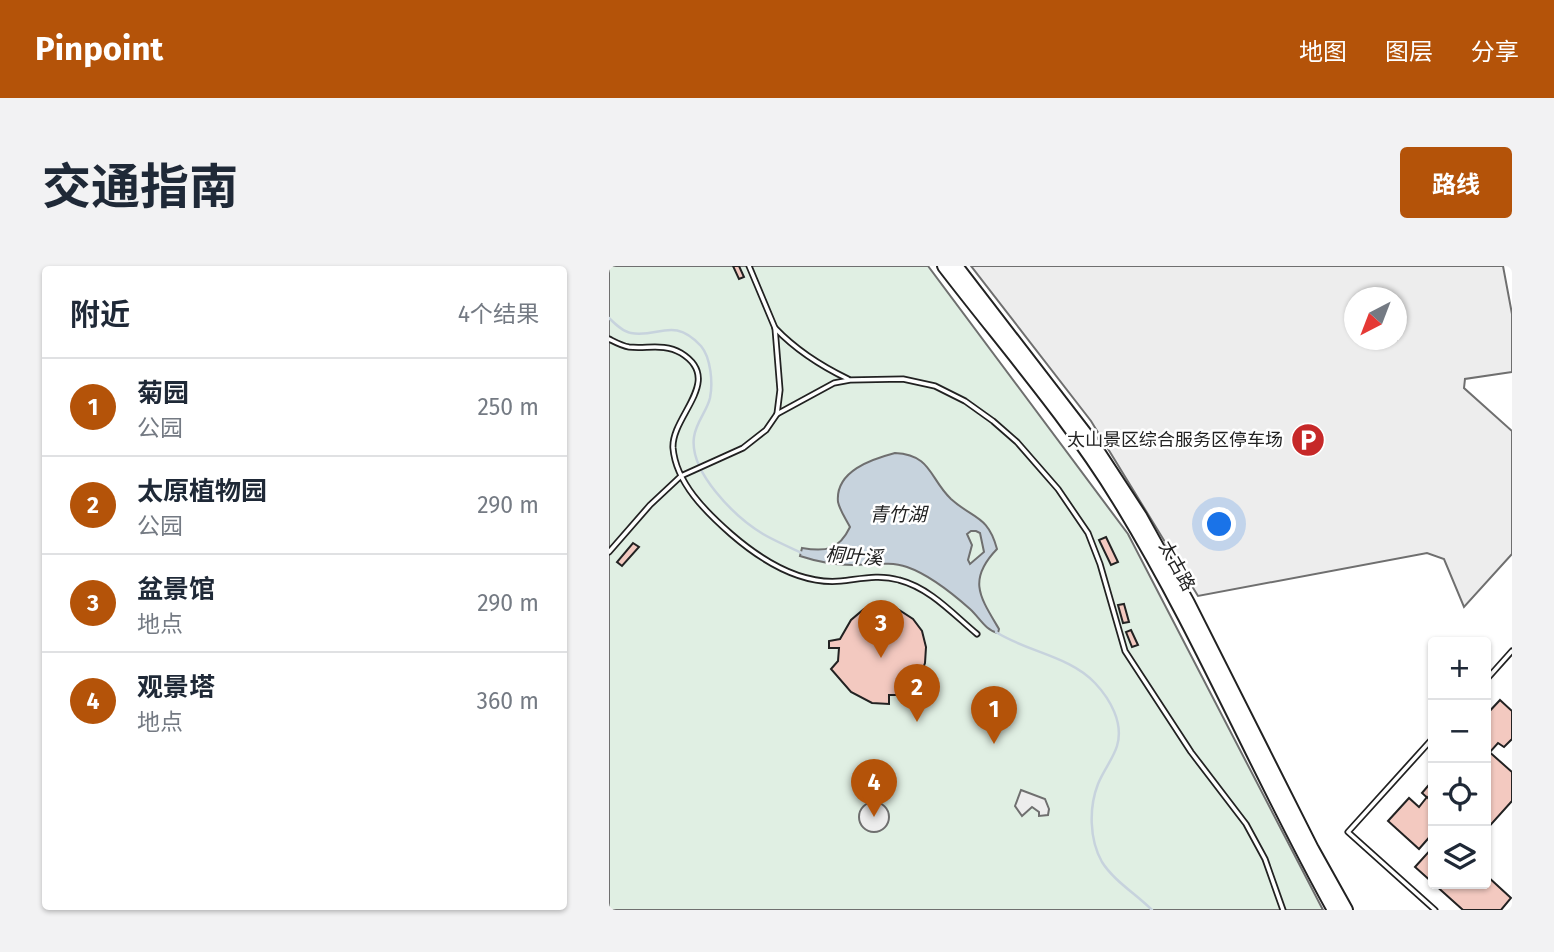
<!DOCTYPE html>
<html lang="zh">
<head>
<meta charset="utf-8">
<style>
  body { margin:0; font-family:"Fira Sans","Noto Sans SC",sans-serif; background:#f2f2f3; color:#1f2937 }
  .controls { position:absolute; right:21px; bottom:21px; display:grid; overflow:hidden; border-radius:7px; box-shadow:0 2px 5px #0004 }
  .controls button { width:63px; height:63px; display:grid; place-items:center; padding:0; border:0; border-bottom:2px solid #e0e1e3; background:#fff; color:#1f2937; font:35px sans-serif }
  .compass { position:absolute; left:735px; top:21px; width:63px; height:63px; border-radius:50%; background:#fff; box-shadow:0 2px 5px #0004; rotate:222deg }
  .you { position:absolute; left:611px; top:259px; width:24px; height:24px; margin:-18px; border:5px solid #fff; border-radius:50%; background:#1a73e8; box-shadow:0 0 0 10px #1a73e833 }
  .badge { display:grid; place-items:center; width:46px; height:46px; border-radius:50%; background:#b45309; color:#fff; font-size:23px; font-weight:700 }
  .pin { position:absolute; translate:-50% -58px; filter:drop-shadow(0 2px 4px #0008) }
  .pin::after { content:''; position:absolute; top:37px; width:24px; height:21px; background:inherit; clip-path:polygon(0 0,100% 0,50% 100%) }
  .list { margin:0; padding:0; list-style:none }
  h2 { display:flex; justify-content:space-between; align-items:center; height:91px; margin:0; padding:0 28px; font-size:30px }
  h2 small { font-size:23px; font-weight:400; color:#747a83 }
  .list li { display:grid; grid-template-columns:46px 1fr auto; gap:21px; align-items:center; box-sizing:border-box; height:98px; padding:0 28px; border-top:2px solid #e0e1e3 }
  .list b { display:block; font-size:26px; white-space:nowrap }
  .list p { margin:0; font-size:23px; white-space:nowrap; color:#747a83 }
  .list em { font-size:23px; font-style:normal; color:#747a83 }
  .icon { flex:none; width:38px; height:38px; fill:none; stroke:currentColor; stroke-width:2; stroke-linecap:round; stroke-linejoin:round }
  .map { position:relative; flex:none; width:903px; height:644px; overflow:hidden; border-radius:7px }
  header { display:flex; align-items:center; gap:42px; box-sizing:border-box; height:98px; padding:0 35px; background:#b45309; color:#fff }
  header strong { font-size:33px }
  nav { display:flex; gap:38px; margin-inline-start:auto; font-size:24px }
  .intro { display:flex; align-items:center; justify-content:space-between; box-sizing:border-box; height:168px; padding:0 42px }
  h1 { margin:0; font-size:49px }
  .button { padding:18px 32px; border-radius:7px; background:#b45309; color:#fff; font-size:24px; font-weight:700 }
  main { display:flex; gap:42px; padding:0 42px }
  aside { flex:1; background:#fff; border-radius:7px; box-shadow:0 2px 5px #0004 }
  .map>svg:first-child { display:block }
  .green { fill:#e0efe3; stroke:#6f6f6f; stroke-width:2 }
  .parking { fill:#ededed; stroke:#6f6f6f; stroke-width:2; fill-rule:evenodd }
  .water { fill:#c7d3dd; stroke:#6f6f6f; stroke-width:2; fill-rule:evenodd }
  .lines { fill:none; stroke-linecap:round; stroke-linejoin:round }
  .stream { stroke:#c7d3dd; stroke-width:2.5 }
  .building { fill:#f3c9c0; stroke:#222; stroke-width:2 }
  .lane-casing { stroke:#222; stroke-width:7 }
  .primary-casing { stroke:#222; stroke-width:16 }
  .lane { stroke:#fff; stroke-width:3.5 }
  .primary { stroke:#fff; stroke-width:12 }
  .labels { text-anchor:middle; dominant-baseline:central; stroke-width:5; stroke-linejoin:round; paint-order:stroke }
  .poi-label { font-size:18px; fill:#222; stroke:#fff; text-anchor:end }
  .street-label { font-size:18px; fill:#222; stroke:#fff }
  .water-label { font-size:19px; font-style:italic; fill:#222; stroke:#fff }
</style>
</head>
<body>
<header>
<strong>Pinpoint</strong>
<nav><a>地图</a><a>图层</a><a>分享</a></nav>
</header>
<div class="intro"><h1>交通指南</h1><a class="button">路线</a></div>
<main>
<aside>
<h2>附近<small>4个结果</small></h2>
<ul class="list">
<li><span class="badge">1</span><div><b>菊园</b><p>公园</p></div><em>250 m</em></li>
<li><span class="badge">2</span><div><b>太原植物园</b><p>公园</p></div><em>290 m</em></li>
<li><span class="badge">3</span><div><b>盆景馆</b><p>地点</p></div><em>290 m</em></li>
<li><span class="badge">4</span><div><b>观景塔</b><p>地点</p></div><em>360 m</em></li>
</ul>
</aside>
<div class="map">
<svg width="903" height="644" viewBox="0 0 903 644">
  <rect width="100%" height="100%" fill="#fff"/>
  <polygon class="green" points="0,0 319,0 519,268 714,644 0,644"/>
  <g class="parking">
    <path d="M 362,0 L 894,0 L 903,48 L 903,106 L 856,113 L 855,122 L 903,165 L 903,288 L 855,341 L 835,293 L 818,287 L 589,330 L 482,155 ZM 746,32 L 788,32 L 788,74 L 746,74 Z"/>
    <polygon points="412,524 436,533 440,543 439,549 430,550 430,546 423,541 413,550 406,540"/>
    <circle cx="265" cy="551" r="15"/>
  </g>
  <path class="water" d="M 286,187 C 323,189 320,212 342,233 C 364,253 379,249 388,283 C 358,314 371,331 390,363 L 389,367 C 377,365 370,351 361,343 C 343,327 321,309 298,301 C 281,295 262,299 244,299 C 225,299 209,296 191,290 L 193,282 C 217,286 230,284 241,261 C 237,253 231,245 229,236 C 226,205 263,193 286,187 ZM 362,265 L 367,265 L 371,267 L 375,286 L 361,298 L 359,294 L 363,279 L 358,268 Z"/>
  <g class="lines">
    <g class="stream">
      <path d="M 0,52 C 6,58 14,66 22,67 C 50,72 64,50 92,80 C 102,92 104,117 101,132 C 98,145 87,156 85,171 C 80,206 126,251 154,268 C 166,275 180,281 193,287"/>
      <path d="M 387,366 C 418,386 461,390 486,417 C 501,433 515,457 508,480 C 504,493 494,505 489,518 C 480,541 480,573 493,596 C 505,615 527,628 543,644"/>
    </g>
  </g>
  <g class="building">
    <polygon points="124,0 130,0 135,11 130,13"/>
    <polygon points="497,271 509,296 502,299 490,274"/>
    <polygon points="24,277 30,281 13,300 8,296"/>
    <polygon points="515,338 520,356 514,357 509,339"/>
    <polygon points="272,339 287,342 304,353 313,365 317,381 316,397 311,410 289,429 280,429 280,438 263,437 242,426 222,403 229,395 230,382 220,382 220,375 231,373 242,354 255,343"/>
    <polygon points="522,364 529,379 523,381 517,366"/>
    <polygon points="891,434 903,445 903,473 895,481 889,477 881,486 877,483 877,449"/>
    <polygon points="877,483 903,506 903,535 877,564"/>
    <polygon points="824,514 824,537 813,527"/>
    <polygon points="818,531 824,537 824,567 810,583 779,555 800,532 810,541"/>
    <polygon points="824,581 824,617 806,601"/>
    <polygon points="877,609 902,632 892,644 854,644 825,618 877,618"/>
  </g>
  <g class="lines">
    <g class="lane-casing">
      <g id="lane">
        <path d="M 166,62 C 187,84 212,100 239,113"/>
        <path d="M 0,73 C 6,76 13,80 20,81 C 38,83 55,77 72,87 C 116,114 62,150 64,182 C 67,217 97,246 122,268 C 152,294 191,319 232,315 C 251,313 270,308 290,314 C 321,322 344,348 368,368"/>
        <polyline points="168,148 225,117 241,114 294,113 326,120 356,135 384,155 408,176 449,223 479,267 491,298 516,385 582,486 637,558 656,593 674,644"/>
        <polyline points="0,286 41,239 72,210 134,182 157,164 168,148 171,124 166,62 140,0"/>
        <polyline points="877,414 903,385"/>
        <polyline points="824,472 739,566 826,644"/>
      </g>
    </g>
    <g class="primary-casing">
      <g id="primary">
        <path d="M 335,0 C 394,77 459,151 510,234 C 591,366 650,509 725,644"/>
        <polyline points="347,0 484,178 531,250 579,337 703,583 737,644"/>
      </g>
    </g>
    <use href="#lane" class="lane"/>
    <use href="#primary" class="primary"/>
  </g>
  <defs>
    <g id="parking-disc" transform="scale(1.75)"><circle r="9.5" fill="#c62828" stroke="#fff"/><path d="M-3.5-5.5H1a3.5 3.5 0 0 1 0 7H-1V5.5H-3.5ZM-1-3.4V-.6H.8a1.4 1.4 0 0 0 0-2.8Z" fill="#fff"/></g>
  </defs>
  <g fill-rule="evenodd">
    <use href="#parking-disc" x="699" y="174"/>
  </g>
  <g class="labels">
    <g class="poi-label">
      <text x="674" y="174">太山景区综合服务区停车场</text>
    </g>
    <g class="street-label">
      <text transform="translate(568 300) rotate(61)">太古路</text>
    </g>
    <g class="water-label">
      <text x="289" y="248">青竹湖</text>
      <text transform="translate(245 290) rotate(4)">桐叶溪</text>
    </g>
  </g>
</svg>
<div class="controls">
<button>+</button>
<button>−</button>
<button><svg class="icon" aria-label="locate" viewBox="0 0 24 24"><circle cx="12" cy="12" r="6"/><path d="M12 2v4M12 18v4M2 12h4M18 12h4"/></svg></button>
<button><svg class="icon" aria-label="layers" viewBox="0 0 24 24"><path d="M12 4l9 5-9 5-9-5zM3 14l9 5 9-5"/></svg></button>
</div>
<svg class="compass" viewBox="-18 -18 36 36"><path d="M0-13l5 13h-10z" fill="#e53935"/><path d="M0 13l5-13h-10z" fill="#747a83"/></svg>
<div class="you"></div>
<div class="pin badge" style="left:385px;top:478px">1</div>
<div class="pin badge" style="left:308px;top:456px">2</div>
<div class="pin badge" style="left:272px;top:392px">3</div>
<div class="pin badge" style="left:265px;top:551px">4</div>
</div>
</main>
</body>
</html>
